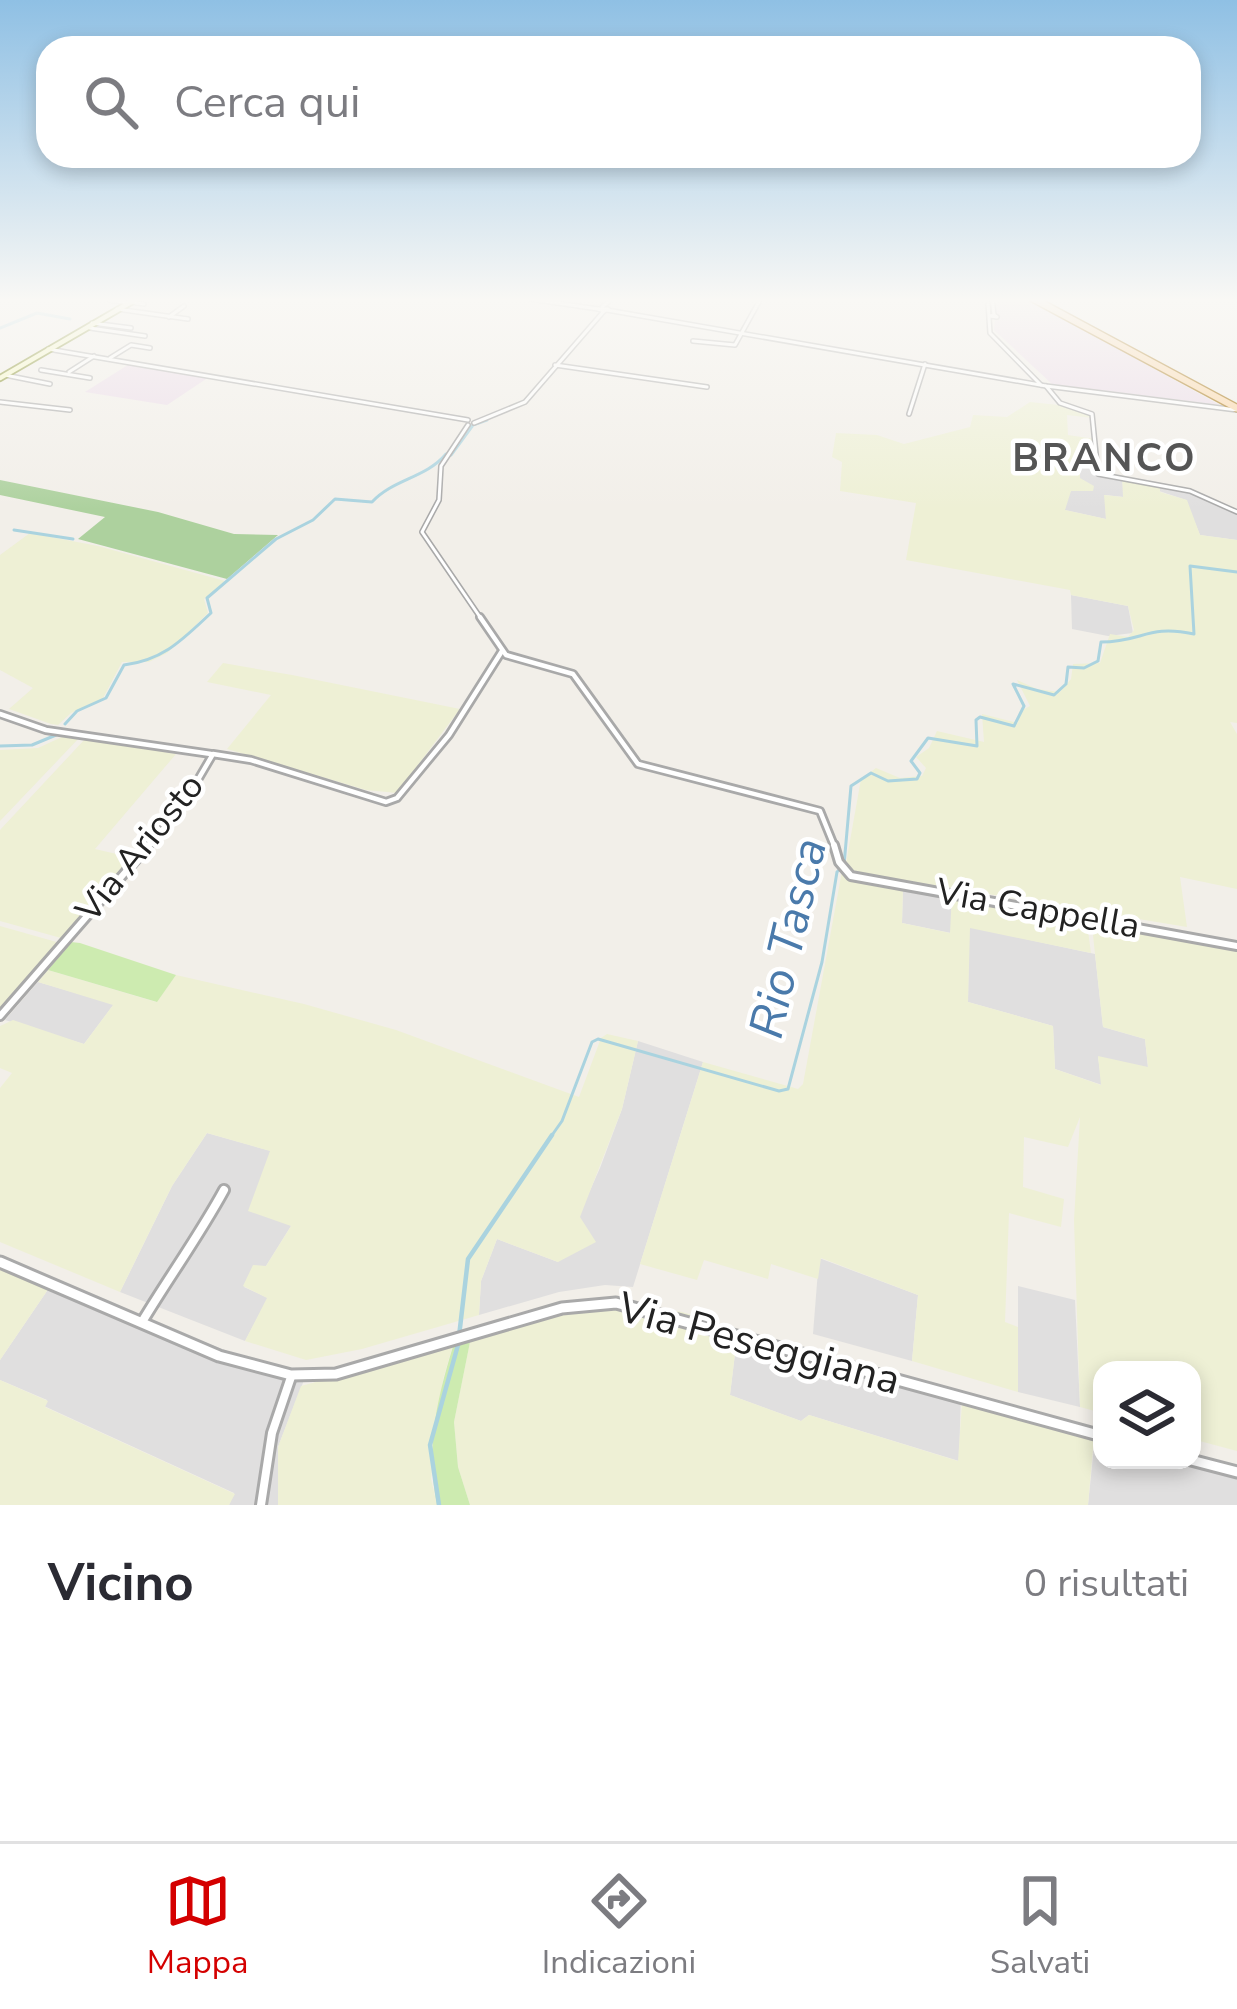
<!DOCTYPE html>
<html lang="it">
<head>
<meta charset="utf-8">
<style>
  body { margin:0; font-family:"Nunito Sans",sans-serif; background:#f7f7f7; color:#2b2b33 }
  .controls { position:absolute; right:36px; bottom:36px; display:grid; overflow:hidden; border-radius:24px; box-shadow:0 6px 18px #0003 }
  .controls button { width:108px; height:108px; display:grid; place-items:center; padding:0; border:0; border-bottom:3px solid #e1e1e2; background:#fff; color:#2b2b33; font:60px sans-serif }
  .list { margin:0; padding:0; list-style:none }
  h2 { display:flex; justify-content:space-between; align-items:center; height:156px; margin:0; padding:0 48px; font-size:51px }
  h2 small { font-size:39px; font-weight:400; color:#7c7c81 }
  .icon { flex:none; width:66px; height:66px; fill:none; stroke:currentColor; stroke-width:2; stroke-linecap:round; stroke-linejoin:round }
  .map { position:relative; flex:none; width:1237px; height:1505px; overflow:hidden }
  .search { position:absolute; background:#fff; box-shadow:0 6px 18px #0003; left:36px; right:36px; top:36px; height:132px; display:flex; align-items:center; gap:30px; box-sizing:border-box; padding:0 42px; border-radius:36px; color:#7c7c81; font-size:45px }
  .sheet { height:336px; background:#fff }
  nav { display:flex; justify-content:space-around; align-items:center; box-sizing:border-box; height:168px; border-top:3px solid #e1e1e2; background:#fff; font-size:33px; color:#7c7c81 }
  nav a { display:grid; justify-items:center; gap:6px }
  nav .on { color:#d40000 }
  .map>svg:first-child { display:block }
  .residential { fill:#e0dfdf }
  .industrial { fill:#ebdbe8 }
  .farmland { fill:#eef0d5 }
  .grass { fill:#cdebb0 }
  .forest { fill:#add19e }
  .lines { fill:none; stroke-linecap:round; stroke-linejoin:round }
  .stream-far1 { stroke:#aad3df; stroke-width:3 }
  .stream { stroke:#aad3df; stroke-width:4.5 }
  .minor-far3-casing { stroke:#a9a9a9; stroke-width:6 }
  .minor-far2-casing { stroke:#a9a9a9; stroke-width:10 }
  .minor-far1-casing { stroke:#a9a9a9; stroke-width:12 }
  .minor-casing { stroke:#a9a9a9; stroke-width:14 }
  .tertiary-far1-casing { stroke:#a9a9a9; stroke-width:6 }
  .tertiary-casing { stroke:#a9a9a9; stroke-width:15 }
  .secondary-casing { stroke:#707d05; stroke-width:8 }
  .primary-casing { stroke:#a06b00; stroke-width:9 }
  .minor-far3 { stroke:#fff; stroke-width:3 }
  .minor-far2 { stroke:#fff; stroke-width:4.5 }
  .minor-far1 { stroke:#fff; stroke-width:6 }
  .minor { stroke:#fff; stroke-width:8 }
  .tertiary-far1 { stroke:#fff; stroke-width:3 }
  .tertiary { stroke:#fff; stroke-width:9 }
  .secondary { stroke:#f7fabf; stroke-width:4.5 }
  .primary { stroke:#fcd6a4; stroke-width:6 }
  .labels { text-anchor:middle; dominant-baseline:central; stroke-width:9; stroke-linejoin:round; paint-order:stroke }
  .street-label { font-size:36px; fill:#222; stroke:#fff }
  .far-district-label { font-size:39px; font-weight:bold; letter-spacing:3px; fill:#555; stroke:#fff }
  .near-street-label { font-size:42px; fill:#222; stroke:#fff }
  .near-water-label { font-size:48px; font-style:italic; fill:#4a7aab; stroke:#fff }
</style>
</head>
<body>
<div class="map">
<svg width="1237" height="1505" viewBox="0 0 1237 1505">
  <rect width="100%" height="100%" fill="#f2efe9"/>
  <g class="residential">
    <polygon points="1079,465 1098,466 1099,473 1122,477 1124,497 1105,495 1106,519 1065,510 1066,498 1080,478"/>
    <polygon points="1160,486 1192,492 1237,513 1237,540 1200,535 1186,500 1159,491"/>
    <polygon points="1071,595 1128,606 1133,633 1108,636 1072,629"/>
    <polygon points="903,887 952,894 951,933 902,923"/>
    <polygon points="969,927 1095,954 1103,1027 1145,1039 1148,1068 1098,1057 1102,1085 1055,1069 1053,1026 968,1002"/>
    <polygon points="38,982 114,1004 84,1044 5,1020"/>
    <polygon points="638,1041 703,1062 633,1287 605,1285 559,1292 479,1315 481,1281 497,1239 558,1262 600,1168 622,1109"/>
    <polygon points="207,1133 271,1151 291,1226 266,1266 244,1287 268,1298 245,1341 120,1292 172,1186"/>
    <polygon points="819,1258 918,1295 912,1361 813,1334"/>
    <polygon points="1018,1286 1075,1300 1080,1407 1018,1392"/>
    <polygon points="49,1288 106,1308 110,1305 258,1363 306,1375 278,1447 278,1505 229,1505 234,1493 44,1406 47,1400 0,1380 0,1360"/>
    <polygon points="738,1329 961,1391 959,1461 809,1415 801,1421 730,1395"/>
    <polygon points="1096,1427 1102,1429 1102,1460 1192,1460 1192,1455 1237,1466 1237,1505 1088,1505"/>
  </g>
  <g class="industrial">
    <polygon points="997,298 1025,298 1220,405 1052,384 994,330"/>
    <polygon points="131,363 209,377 167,405 85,392"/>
  </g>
  <g class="farmland">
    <polygon points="1030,402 1068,406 1090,412 1093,418 1067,415 1068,435 1095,439 1098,466 1080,465 1080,478 1094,486 1093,491 1071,491 1065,510 1106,519 1104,495 1123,497 1122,477 1160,486 1160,492 1187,500 1200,535 1237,540 1237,723 1230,722 1237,734 1237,889 1180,877 1187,927 867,874 848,869 846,863 861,779 876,768 900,778 922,776 926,768 916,757 929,748 937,731 984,742 982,714 1018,723 1019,712 1030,706 1017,680 1037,689 1060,692 1071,679 1073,664 1100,663 1110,634 1128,637 1134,630 1128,606 1071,595 1070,590 906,560 916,503 840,491 842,462 832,457 836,433 877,435 904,444 970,427 973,415 1007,417"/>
    <polygon points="30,533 98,546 225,581 204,599 208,613 167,653 149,662 122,662 102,700 71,713 58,725 51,724 9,709 33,688 0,670 0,555"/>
    <polygon points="223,663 292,675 460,709 397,793 366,790 227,749 271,695 207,682"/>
    <polygon points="64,736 80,737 0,821 0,750 38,748"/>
    <polygon points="86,738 176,754 95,849 134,858 61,938 0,921 0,830"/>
    <polygon points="842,871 848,876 903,887 902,923 950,933 952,894 1086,916 1091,953 970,928 968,1002 1053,1026 1055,1069 1101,1085 1098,1056 1148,1067 1145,1039 1103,1027 1091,917 1237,946 1237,1451 1192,1439 1192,1370 1102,1370 1102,1413 1080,1407 1074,1220 1080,1117 1068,1147 1024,1137 1023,1187 1064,1199 1061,1227 1009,1213 1005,1322 1018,1327 1018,1392 912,1361 918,1295 821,1258 818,1279 771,1264 768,1279 704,1260 697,1280 640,1264 703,1062 798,1089 803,1084"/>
    <polygon points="0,926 60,943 0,1014"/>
    <polygon points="48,970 156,1002 176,975 304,1004 396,1030 579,1097 601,1038 607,1034 638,1041 622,1109 580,1217 596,1242 558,1262 497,1239 481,1281 479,1315 362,1349 306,1360 245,1341 267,1298 243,1286 253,1265 266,1266 291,1226 248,1211 270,1151 207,1133 172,1186 120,1292 0,1242 0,1088 12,1073 0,1068 0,1026 13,1020 84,1044 113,1005 38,982"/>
    <polygon points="0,1267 49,1288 0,1360"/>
    <polygon points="606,1299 682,1312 738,1329 730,1395 801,1421 809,1415 958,1461 962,1403 1094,1437 1088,1505 470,1505 458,1467 454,1422 472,1332 560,1306"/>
    <polygon points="453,1345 443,1379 431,1479 437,1505 278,1505 278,1447 301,1386"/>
    <polygon points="0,1380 48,1401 45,1407 235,1494 229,1505 0,1505"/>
  </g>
  <g class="grass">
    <polygon points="71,942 80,943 176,975 157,1002 48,970"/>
    <path d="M 472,1332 L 454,1422 L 458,1467 L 470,1505 L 437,1505 C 425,1445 438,1394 456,1337 Z"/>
  </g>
  <polygon class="forest" points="0,480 158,512 234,534 278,535 227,579 78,539 105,517 0,495"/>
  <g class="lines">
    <g class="stream-far1">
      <polyline points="0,328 37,313 70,319"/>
      <polyline points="451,455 473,425 487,420"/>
      <polyline points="14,530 73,539"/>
      <path d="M 65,724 L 77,711 L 106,698 L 124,665 C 164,660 183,639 211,613 L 207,598 L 276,539 L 313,520 L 335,499 L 372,502 C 393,479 426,478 446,454"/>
      <polyline points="0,746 32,745 56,735"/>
      <path d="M 550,1138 L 562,1121 L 592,1042 L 598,1039 L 779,1091 L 788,1089 L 822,962 L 837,872 L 844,865 L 851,786 L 871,773 L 888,781 L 917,779 L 920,773 L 911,761 L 928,738 L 977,746 L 976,720 L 980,717 L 1014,726 L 1024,706 L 1013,684 L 1054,695 L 1066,684 L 1068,667 L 1084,668 L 1098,661 L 1101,642 C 1143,642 1147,624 1194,634 L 1190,566 L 1237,572"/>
    </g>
    <polyline class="stream" points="439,1505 430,1445 458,1345 468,1259 552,1135"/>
    <g class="minor-far3-casing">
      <g id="minor-far3">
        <polyline points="992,298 994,315"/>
        <polyline points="109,300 129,303"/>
        <polyline points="131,302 144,304"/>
        <polyline points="988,303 990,333 1041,385"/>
        <polyline points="602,307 613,298"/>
        <polyline points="117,309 188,319"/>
        <polygon points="994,315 997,317 990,316"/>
        <polyline points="169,317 184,306"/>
        <polyline points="92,323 131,328"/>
        <polyline points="90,328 145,336"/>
        <polyline points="693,341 735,345 761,298"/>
        <polyline points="48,349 468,420"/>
        <polyline points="110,358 131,345 150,348"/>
        <polyline points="555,365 707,387"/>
        <polyline points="41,370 90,378"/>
        <polyline points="69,372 94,356"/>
        <polyline points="5,375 50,384"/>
        <polyline points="1046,386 1060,403 1092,414 1098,474 1190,491 1237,512"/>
        <polyline points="0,402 70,410"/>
        <polyline points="909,414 925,364"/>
        <polyline points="474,423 525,402 604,311"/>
        <polyline points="468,425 441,466 439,500 422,532 482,620"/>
      </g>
    </g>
    <g class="minor-far2-casing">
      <g id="minor-far2">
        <polyline points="480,617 506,655 573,674 638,764 820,811 835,848"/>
        <polyline points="0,714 46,730 211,754"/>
        <polyline points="146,848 182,807 213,754 251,760 386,802 397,798 449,735 502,651"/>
      </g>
    </g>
    <g class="minor-far1-casing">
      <g id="minor-far1">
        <polyline points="834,845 839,862 851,876 1237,946"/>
        <polyline points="0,1016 149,845"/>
      </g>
    </g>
    <g class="minor-casing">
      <g id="minor">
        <path d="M 142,1322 C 169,1277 199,1236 224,1190"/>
        <polyline points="261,1505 272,1433 291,1377"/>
      </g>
    </g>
    <g class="tertiary-far1-casing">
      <g id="tertiary-far1">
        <polyline points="524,298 598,309"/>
        <polygon points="598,309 608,309 604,311"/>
        <polyline points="607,310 1046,386 1237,410"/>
      </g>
    </g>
    <g class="tertiary-casing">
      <g id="tertiary">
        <polyline points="0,1262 219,1356 291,1375 336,1374 562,1308 616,1303 1102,1436"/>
        <polyline points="1191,1460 1237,1472"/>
      </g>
    </g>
    <g class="secondary-casing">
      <polyline id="secondary" points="0,378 138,298"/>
    </g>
    <g class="primary-casing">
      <polyline id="primary" points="1032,298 1237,408"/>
    </g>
    <use href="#minor-far3" class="minor-far3"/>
    <use href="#minor-far2" class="minor-far2"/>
    <use href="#minor-far1" class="minor-far1"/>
    <use href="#minor" class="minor"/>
    <use href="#tertiary-far1" class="tertiary-far1"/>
    <use href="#tertiary" class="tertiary"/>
    <use href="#secondary" class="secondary"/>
    <use href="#primary" class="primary"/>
  </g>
  <linearGradient id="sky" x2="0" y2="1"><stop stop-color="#8fc0e4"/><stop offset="0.59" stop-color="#f9f8f5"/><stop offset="1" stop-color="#f9f8f5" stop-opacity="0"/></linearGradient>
  <rect width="1237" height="509" fill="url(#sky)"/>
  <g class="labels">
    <g class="street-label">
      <text transform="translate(140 848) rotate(-51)">Via Ariosto</text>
      <text transform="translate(1038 909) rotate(10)">Via Cappella</text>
    </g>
    <g class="far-district-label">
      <text x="1105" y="458">BRANCO</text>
    </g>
    <g class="near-street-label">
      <text transform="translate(759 1344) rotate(15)">Via Peseggiana</text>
    </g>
    <g class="near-water-label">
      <text transform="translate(788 938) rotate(-77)">Rio Tasca</text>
    </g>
  </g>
</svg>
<div class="controls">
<button><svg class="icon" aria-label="layers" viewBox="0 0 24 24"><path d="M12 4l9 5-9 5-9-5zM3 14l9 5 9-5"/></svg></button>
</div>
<div class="search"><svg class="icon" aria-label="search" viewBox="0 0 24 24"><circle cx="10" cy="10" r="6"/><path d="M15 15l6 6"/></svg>Cerca qui</div>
</div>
<section class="sheet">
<h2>Vicino<small>0 risultati</small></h2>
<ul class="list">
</ul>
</section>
<nav>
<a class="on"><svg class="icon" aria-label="map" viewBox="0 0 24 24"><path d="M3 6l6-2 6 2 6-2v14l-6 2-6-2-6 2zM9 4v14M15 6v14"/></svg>Mappa</a>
<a><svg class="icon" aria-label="directions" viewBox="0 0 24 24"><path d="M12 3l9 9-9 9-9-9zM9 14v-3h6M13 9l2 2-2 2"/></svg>Indicazioni</a>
<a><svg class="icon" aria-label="saved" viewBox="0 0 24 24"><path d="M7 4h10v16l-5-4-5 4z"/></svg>Salvati</a>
</nav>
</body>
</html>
